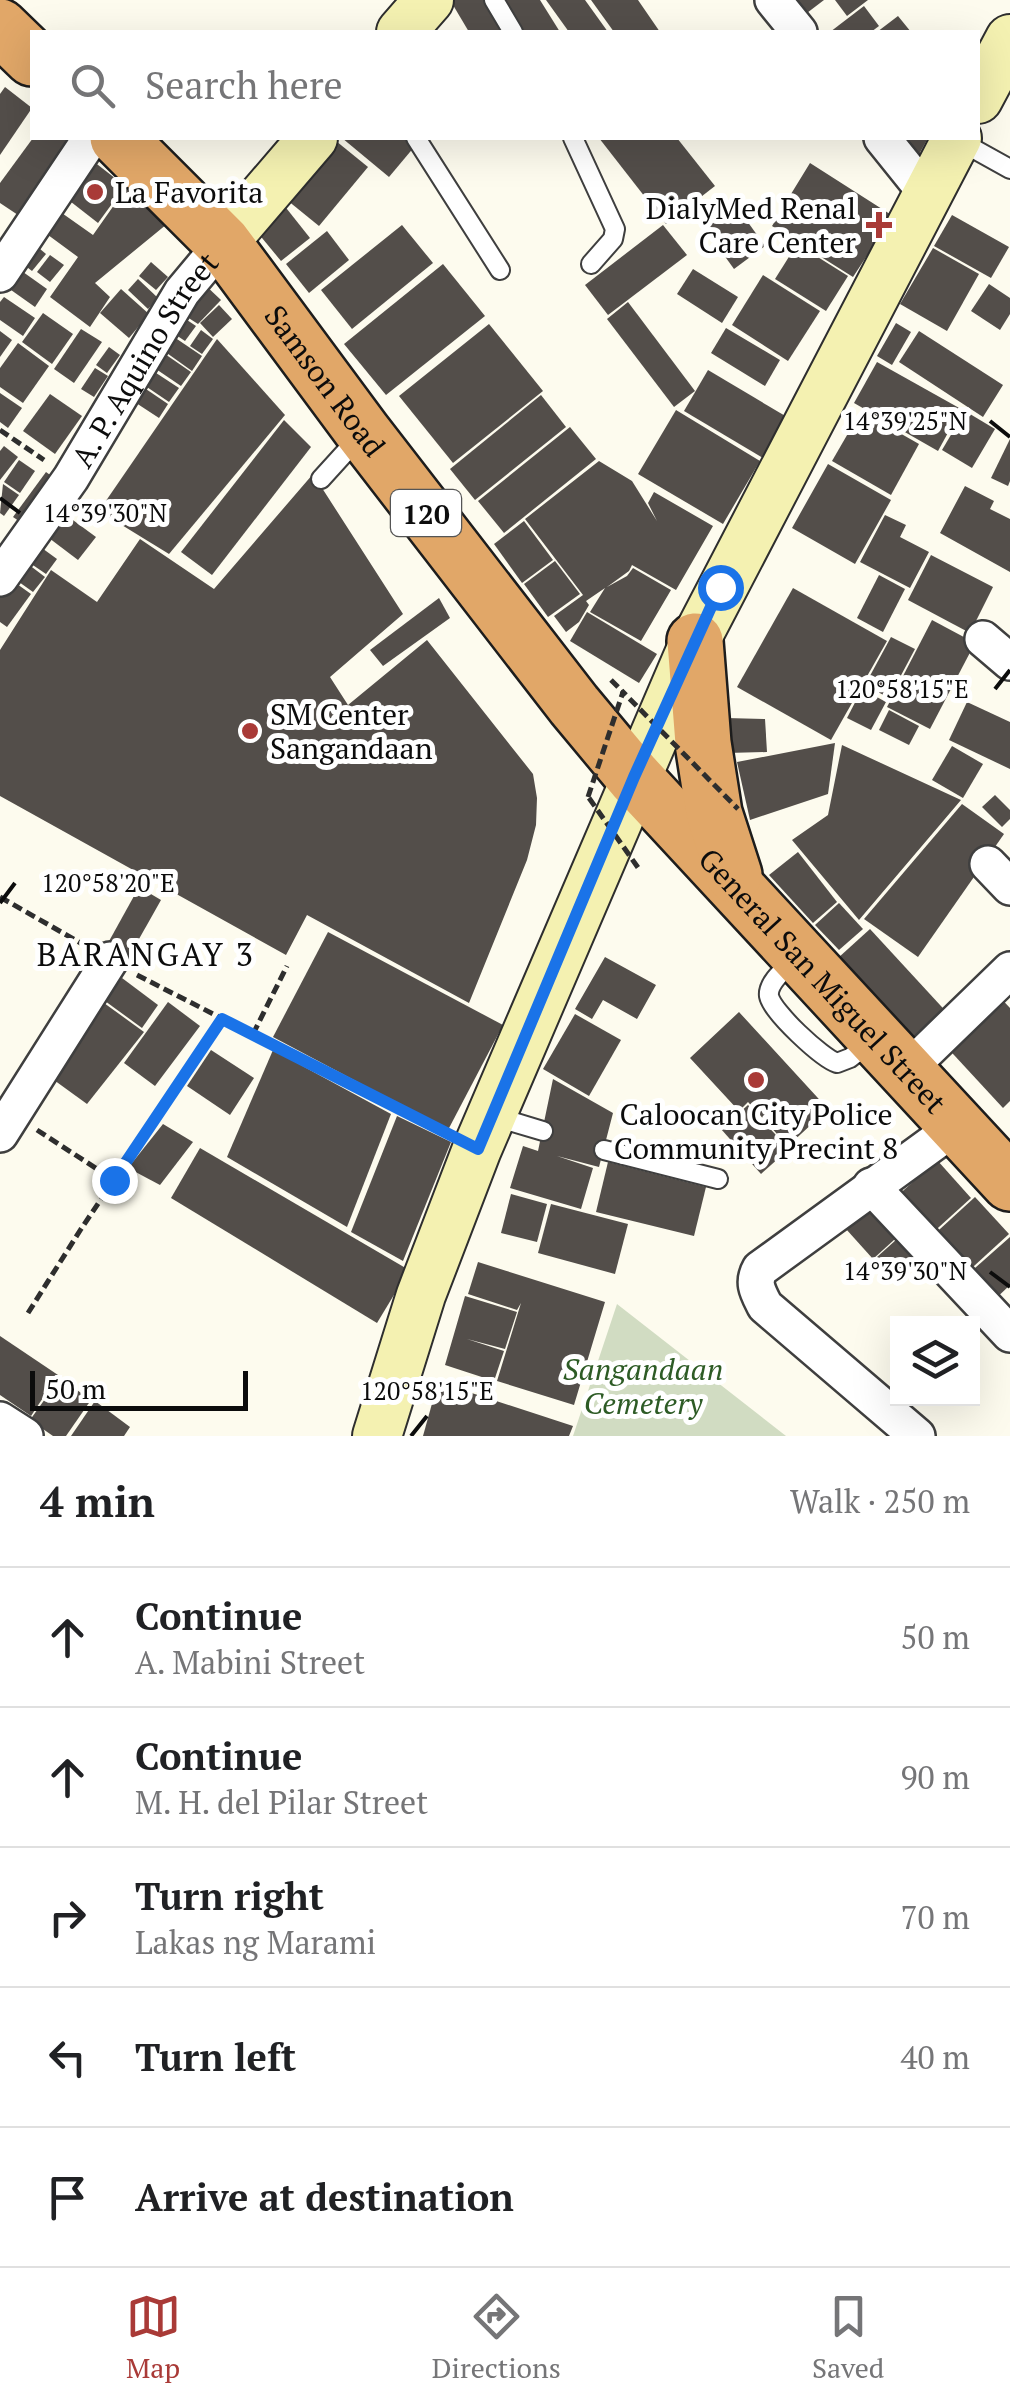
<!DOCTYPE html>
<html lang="en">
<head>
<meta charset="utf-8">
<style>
  body { margin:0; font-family:"PT Serif",serif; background:#f2f2f2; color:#202124 }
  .controls { position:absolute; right:30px; bottom:30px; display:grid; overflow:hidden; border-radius:0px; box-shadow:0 10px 40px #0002 }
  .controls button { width:90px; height:90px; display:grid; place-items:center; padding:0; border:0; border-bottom:2px solid #e0e0e0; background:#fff; color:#202124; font:50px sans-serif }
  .scale { position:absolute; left:30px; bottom:25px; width:218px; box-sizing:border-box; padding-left:10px; border:5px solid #0c0c0c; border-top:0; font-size:28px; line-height:35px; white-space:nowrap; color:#0c0c0c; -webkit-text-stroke:8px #fff; paint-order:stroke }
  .stop { position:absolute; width:30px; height:30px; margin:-22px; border:8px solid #1a73e8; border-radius:50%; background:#fff }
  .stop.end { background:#1a73e8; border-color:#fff; box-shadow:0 2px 10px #0008 }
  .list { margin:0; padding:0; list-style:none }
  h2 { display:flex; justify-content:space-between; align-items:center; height:130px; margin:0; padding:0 40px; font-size:42px }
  h2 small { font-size:32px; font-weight:400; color:#757577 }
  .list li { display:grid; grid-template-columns:65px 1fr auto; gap:30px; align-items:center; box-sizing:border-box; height:140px; padding:0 40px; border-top:2px solid #e0e0e0 }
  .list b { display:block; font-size:38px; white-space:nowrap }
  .list p { margin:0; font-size:32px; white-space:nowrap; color:#757577 }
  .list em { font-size:32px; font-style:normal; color:#757577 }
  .icon { flex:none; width:55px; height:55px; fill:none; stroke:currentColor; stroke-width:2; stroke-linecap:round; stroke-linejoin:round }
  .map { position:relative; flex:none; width:1010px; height:1436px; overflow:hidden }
  .search { position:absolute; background:#fff; box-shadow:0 10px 40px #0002; left:30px; right:30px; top:30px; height:110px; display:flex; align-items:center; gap:25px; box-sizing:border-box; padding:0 35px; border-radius:0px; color:#757577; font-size:38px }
  .sheet { height:830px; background:#fff }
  nav { display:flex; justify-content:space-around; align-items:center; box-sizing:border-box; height:140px; border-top:2px solid #e0e0e0; background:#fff; font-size:28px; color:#757577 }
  nav a { display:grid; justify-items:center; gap:5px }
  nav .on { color:#a93a37 }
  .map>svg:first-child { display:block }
  .cemetery { fill:#d1dcc2 }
  .building { fill:#534e4a }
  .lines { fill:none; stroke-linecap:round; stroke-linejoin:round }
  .lane-casing { stroke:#3f3f3f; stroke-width:22 }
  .street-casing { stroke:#3f3f3f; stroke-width:40 }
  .secondary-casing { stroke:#2e2e2e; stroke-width:52 }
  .highway-casing { stroke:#1d1d1d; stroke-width:60 }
  .path { stroke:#2e2e2e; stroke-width:5; stroke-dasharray:10 5; stroke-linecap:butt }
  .lane { stroke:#fff; stroke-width:18 }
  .street { stroke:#fff; stroke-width:35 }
  .secondary { stroke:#f4f1b1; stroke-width:48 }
  .highway { stroke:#e1a768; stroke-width:55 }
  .path-bridge { stroke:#2e2e2e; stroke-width:5; stroke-dasharray:10 5; stroke-linecap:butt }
  .route { stroke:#1a73e8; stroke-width:12 }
  .ticks { fill:none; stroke:#0c0c0c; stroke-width:4 }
  .poi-dot { fill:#a93a37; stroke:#fff; stroke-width:4 }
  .labels { text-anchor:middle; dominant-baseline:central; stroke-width:10; stroke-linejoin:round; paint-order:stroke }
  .shield { fill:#fff; stroke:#555; stroke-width:2.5 }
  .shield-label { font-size:28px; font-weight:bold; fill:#0c0c0c }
  .poi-label { font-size:30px; fill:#0c0c0c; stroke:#fff; text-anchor:start }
  .street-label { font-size:30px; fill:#0c0c0c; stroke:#fff }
  .park-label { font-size:30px; font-style:italic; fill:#2d5b25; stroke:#fff }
  .neighbourhood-label { font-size:32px; letter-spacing:2.5px; fill:#0c0c0c; stroke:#fff }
  .ticks-label { font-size:25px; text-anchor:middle; fill:#0c0c0c; stroke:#fff; stroke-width:10; stroke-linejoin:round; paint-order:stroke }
</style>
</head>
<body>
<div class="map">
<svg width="1010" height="1436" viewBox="0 0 1010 1436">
  <rect width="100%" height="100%" fill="#fdfbee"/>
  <polygon class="cemetery" points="617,1304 786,1436 573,1436"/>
  <g class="building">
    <polygon points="450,0 492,0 511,32 469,32"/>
    <polygon points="495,0 540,0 560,32 515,32"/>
    <polygon points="546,0 585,0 608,32 569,32"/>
    <polygon points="591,0 638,0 660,32 614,32"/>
    <polygon points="797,0 824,0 803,16 793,3"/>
    <polygon points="835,0 868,0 847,16"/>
    <polygon points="864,6 879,26 871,32 830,32"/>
    <polygon points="898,16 911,32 877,32"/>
    <polygon points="5,87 32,108 0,155 0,94"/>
    <polygon points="33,138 70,138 75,141 21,217 0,203 0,183"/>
    <polygon points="342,138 405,138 415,146 389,177"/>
    <polygon points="599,138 677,138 715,186 666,224"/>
    <polygon points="888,138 928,138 912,167"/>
    <polygon points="336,141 368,167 319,226 287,200"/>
    <polygon points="93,161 125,186 98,223 66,198"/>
    <polygon points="810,163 893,216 853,277 772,226 791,196 814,209 791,194"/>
    <polygon points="131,181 167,224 95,283 110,297 90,327 50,297 78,257 44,232 59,211 93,235"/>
    <polygon points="734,203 765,246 734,269 703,226"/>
    <polygon points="283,204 310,238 281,261 253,227"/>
    <polygon points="952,215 1009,247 991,278 934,246"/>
    <polygon points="402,225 433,263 352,329 321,290"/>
    <polygon points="663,225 687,255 608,315 585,285"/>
    <polygon points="327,231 349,260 309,293 286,264"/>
    <polygon points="33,243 46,254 32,271 19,261"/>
    <polygon points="797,244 848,276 826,311 775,279"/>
    <polygon points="933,248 979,274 947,331 900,304"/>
    <polygon points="50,255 64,265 50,282 37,272"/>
    <polygon points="151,262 168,277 156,290 139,276"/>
    <polygon points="443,264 485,316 386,395 344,344"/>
    <polygon points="16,267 47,289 35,307 4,285"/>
    <polygon points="693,269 738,297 722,323 677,294"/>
    <polygon points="763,275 820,311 788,361 732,325"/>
    <polygon points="138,279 158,298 148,309 128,290"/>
    <polygon points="203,283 221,300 198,324 184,315"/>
    <polygon points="989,284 1010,298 1010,314 1000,330 971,311"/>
    <polygon points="121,289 149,314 129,338 100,313"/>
    <polygon points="4,297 35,318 23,336 0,320 0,302"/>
    <polygon points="628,302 695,391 674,407 607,319"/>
    <polygon points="219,305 232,319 213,337 200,323"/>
    <polygon points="43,313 73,334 52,364 22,342"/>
    <polygon points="184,318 196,326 185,341 173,333"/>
    <polygon points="896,323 911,332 892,365 877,356"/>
    <polygon points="489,324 543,391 453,463 399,396"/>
    <polygon points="726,328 780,360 765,386 711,353"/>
    <polygon points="81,329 102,342 74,383 54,369"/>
    <polygon points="201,330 213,339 202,354 190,346"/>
    <polygon points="0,331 12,340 0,357"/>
    <polygon points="919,331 1003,385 983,417 899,362"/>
    <polygon points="174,337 202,356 192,371 164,351"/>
    <polygon points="217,339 285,415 169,554 99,511"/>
    <polygon points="18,343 49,366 23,403 0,387 0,368"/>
    <polygon points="109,347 120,355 107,373 96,365"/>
    <polygon points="162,352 191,372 181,386 153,367"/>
    <polygon points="877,362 961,409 938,451 854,403"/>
    <polygon points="95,368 108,376 94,397 81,389"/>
    <polygon points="150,369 179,388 169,402 141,383"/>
    <polygon points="708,370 787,417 763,458 684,411"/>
    <polygon points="140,385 168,404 159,418 130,399"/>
    <polygon points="0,393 22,408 8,428 0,422"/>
    <polygon points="50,394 82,416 55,454 23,431"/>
    <polygon points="541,395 566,427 475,500 450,469"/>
    <polygon points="676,410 760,461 723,524 638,474"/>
    <polygon points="861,411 919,444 891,495 832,461"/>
    <polygon points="965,411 995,429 972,468 942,450"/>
    <polygon points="284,420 311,447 212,575 181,552"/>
    <polygon points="570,427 596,459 504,533 478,501"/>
    <polygon points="1010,439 1010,481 1008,486 991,478"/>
    <polygon points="4,446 18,457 0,480 0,451"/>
    <polygon points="19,460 35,471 20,493 4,482"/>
    <polygon points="599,461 632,481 657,521 648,503 654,492 713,526 676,590 632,565 629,571 607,587 627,576 633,568 671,590 641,641 590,612 605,588 586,601 589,605 579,622 566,632 554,616 583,595 525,519"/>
    <polygon points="828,464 891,500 855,564 792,528"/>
    <polygon points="46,472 61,483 29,528 13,517"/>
    <polygon points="313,474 403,614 330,677 348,705 427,640 533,774 537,798 536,825 527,860 469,1003 307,915 286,955 0,796 0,650 51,570 97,602 140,539 214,589"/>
    <polygon points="3,484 19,495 4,516 0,513"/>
    <polygon points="965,486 994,501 990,509 1010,519 1010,572 940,533"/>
    <polygon points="62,512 96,537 78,560 45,535"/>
    <polygon points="885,515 906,525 900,537 929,552 910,588 860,562"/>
    <polygon points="524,521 553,560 522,583 494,544"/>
    <polygon points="35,543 57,559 46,574 24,559"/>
    <polygon points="931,555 993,587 970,633 908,600"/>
    <polygon points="24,561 45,577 33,592 12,577"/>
    <polygon points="555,561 580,594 548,617 524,584"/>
    <polygon points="879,575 905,589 883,632 857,618"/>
    <polygon points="10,579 31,594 7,627 0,622 0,593"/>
    <polygon points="793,588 887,641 831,740 737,687"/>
    <polygon points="439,598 450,618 383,666 370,650"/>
    <polygon points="587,612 657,654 639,683 570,641"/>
    <polygon points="932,620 975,643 930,729 887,707"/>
    <polygon points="891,637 915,649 889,698 865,685"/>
    <polygon points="862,689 886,702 871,730 847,718"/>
    <polygon points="967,702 1010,722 1010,769 949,740"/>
    <polygon points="889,710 919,726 909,745 879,730"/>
    <polygon points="726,718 765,719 767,752 727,753"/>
    <polygon points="835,743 828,794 750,820 737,762"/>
    <polygon points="842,745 961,800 859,920 792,840 828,815"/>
    <polygon points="952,746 983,764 963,798 932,780"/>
    <polygon points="995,795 1010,810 1010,819 1002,827 982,807"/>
    <polygon points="962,804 1004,834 918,957 864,919"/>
    <polygon points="798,852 837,902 813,923 769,875"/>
    <polygon points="139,887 161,900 130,955 108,943"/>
    <polygon points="839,903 863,929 839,950 815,925"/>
    <polygon points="870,929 952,1018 922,1048 838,958"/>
    <polygon points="328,932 503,1025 448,1130 273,1037"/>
    <polygon points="605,957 656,985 637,1019 603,1000 592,1019 575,1009"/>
    <polygon points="122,978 158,1005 142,1028 105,1001"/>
    <polygon points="996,993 1010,1008 1010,1101 1003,1108 942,1042"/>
    <polygon points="168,1002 200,1026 155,1086 124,1063"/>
    <polygon points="104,1003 144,1032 87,1104 47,1075"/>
    <polygon points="739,1012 828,1109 788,1146 748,1102 739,1111 690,1058"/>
    <polygon points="575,1014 621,1040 589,1096 543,1069"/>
    <polygon points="211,1050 254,1078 230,1115 187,1086"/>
    <polygon points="273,1050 391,1114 347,1227 227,1157"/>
    <polygon points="553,1079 613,1113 599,1167 557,1156 593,1168 581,1209 510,1188 523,1146 538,1151"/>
    <polygon points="748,1105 789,1149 761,1174 721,1129"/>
    <polygon points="397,1116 451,1142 403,1261 351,1232"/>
    <polygon points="163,1124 193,1142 160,1185 128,1168"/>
    <polygon points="200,1148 409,1270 377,1323 171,1198"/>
    <polygon points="937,1160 971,1198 928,1237 894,1199"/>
    <polygon points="608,1162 706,1187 694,1236 596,1212"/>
    <polygon points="511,1194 547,1204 537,1242 501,1233"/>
    <polygon points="975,1197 1009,1234 962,1277 928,1240"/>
    <polygon points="878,1200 905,1230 873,1259 846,1229"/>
    <polygon points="551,1204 628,1224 615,1274 538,1253"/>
    <polygon points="907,1230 927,1253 898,1280 877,1257"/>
    <polygon points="1010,1237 1010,1285 991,1303 966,1276"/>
    <polygon points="478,1262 605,1302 574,1405 497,1381 521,1303 517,1310 468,1294"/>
    <polygon points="465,1296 517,1312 505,1349 467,1339 504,1351 494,1381 445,1365"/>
    <polygon points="0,1336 58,1375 31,1416 0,1395"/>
    <polygon points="60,1378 91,1400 66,1436 53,1436 30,1420"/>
    <polygon points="438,1382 573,1426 569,1436 423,1436"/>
    <polygon points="95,1401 130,1427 124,1436 71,1436"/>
  </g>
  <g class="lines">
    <g class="lane-casing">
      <g id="lane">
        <polyline points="494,0 513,32"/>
        <polyline points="416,138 500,270"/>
        <polyline points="573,138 615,229 613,239 591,264"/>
        <polyline points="956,139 1010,169"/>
        <polyline points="321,479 361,435"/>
        <path d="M 796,958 C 787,967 767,982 769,996 C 772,1012 822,1058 837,1063 L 850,1058 L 873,1040"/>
        <polyline points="493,1116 543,1131"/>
        <polyline points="604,1150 718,1179"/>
      </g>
    </g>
    <g class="street-casing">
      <g id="street">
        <polyline points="773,0 799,32"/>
        <polyline points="882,138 927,194"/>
        <polyline points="0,274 91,138"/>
        <path id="s1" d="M 0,578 L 71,478 L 182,292 L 223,243"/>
        <polyline points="983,639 1010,662"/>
        <polyline points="988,864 1010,887"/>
        <polyline points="908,1069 1010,970"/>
        <polyline points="0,1134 110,960"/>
        <polyline points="871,1186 1010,1334"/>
        <polyline points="0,1420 25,1436"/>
        <path d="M 917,1436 L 765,1306 C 758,1292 752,1283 760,1269 L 958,1125"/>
      </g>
    </g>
    <g class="secondary-casing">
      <g id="secondary">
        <polyline points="401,32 429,0"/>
        <polyline points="978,99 1010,39"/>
        <polyline points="223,243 313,138"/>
        <polyline points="377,1436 421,1295 477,1149 695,641 957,138"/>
      </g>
    </g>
    <g class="highway-casing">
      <g id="highway">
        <polyline points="0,27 32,58"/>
        <path id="s2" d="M 118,138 L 223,243 L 363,432 L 574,705 L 634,777 L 1010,1183"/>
        <polyline points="695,641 703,743 714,813 734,875"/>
      </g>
    </g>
    <g class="path">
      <polyline points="0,430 44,460"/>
      <polyline points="611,680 623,692"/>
      <polyline points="0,897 84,945"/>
      <polyline points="137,975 444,1132"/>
      <polyline points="253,1034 287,966"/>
      <polyline points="37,1130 114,1180"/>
      <polyline points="28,1313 81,1229 222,1019"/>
    </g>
    <use href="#lane" class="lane"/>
    <use href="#street" class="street"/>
    <use href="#secondary" class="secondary"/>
    <use href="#highway" class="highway"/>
    <g class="path-bridge">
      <polyline points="588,797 623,692 738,809"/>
      <polyline points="589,798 639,869"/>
    </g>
  </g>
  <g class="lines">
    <polyline class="route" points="114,1180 222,1019 478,1149 634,777 720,587"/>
  </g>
  <path class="ticks" d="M 990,421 L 1010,437M 0,498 L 20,513M 995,689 L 1010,670M 0,903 L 15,883M 990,1272 L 1010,1287M 411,1436 L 427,1416"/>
  <g class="poi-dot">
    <circle cx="95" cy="192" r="10"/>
    <path d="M874 210h10v10h10v10h-10v10h-10v-10h-10v-10h10z"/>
    <circle cx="250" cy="731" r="10"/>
    <circle cx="756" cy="1080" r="10"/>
  </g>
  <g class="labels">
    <rect class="shield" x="391" y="490" width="70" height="46" rx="8"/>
    <g class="shield-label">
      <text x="426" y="513">120</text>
    </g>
    <g class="poi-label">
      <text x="115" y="192">La Favorita</text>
      <text x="856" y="208" text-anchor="end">DialyMed Renal<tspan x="856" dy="34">Care Center</tspan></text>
      <text x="270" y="714">SM Center<tspan x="270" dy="34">Sangandaan</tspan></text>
      <text x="756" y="1114" text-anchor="middle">Caloocan City Police<tspan x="756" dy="34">Community Precint 8</tspan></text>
    </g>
    <g class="street-label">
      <text stroke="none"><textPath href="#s1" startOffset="262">A. P. Aquino Street</textPath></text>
      <text stroke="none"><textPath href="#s2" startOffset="320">Samson Road</textPath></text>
      <text stroke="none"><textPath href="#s2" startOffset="1100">General San Miguel Street</textPath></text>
    </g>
    <g class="park-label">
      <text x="643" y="1369">Sangandaan<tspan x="643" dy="34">Cemetery</tspan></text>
    </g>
    <g class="neighbourhood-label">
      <text x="146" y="954">BARANGAY 3</text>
    </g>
  </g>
  <g class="ticks-label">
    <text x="905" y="430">14°39'25"N</text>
    <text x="105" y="522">14°39'30"N</text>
    <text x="902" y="698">120°58'15"E</text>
    <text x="108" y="892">120°58'20"E</text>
    <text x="905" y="1280">14°39'30"N</text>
    <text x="427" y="1400">120°58'15"E</text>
  </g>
</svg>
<div class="controls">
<button><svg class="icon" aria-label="layers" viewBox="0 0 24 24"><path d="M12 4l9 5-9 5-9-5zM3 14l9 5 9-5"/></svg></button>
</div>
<div class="scale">50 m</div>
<div class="stop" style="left:720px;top:587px"></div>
<div class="stop end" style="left:114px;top:1180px"></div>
<div class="search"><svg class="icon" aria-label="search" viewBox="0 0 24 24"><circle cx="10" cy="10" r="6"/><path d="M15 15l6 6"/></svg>Search here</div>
</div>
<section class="sheet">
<h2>4 min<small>Walk · 250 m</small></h2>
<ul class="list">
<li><svg class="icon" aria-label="ahead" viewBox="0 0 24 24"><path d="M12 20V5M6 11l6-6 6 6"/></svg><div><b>Continue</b><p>A. Mabini Street</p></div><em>50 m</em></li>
<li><svg class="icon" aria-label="ahead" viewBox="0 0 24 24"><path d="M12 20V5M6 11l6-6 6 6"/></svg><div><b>Continue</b><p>M. H. del Pilar Street</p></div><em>90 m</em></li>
<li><svg class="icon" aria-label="right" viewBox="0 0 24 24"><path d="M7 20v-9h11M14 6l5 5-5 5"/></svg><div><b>Turn right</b><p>Lakas ng Marami</p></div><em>70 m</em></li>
<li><svg class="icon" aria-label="left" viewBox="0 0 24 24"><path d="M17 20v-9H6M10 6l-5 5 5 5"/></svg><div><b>Turn left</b></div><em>40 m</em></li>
<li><svg class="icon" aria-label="arrive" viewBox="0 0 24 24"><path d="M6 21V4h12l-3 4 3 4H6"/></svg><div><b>Arrive at destination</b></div></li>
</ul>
</section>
<nav>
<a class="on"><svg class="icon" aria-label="map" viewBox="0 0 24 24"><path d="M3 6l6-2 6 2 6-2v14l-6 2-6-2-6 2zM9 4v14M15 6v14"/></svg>Map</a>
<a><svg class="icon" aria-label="directions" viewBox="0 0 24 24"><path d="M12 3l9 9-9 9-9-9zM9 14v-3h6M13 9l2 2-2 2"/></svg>Directions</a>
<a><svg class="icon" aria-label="saved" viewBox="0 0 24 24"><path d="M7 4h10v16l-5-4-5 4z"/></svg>Saved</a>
</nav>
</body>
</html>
